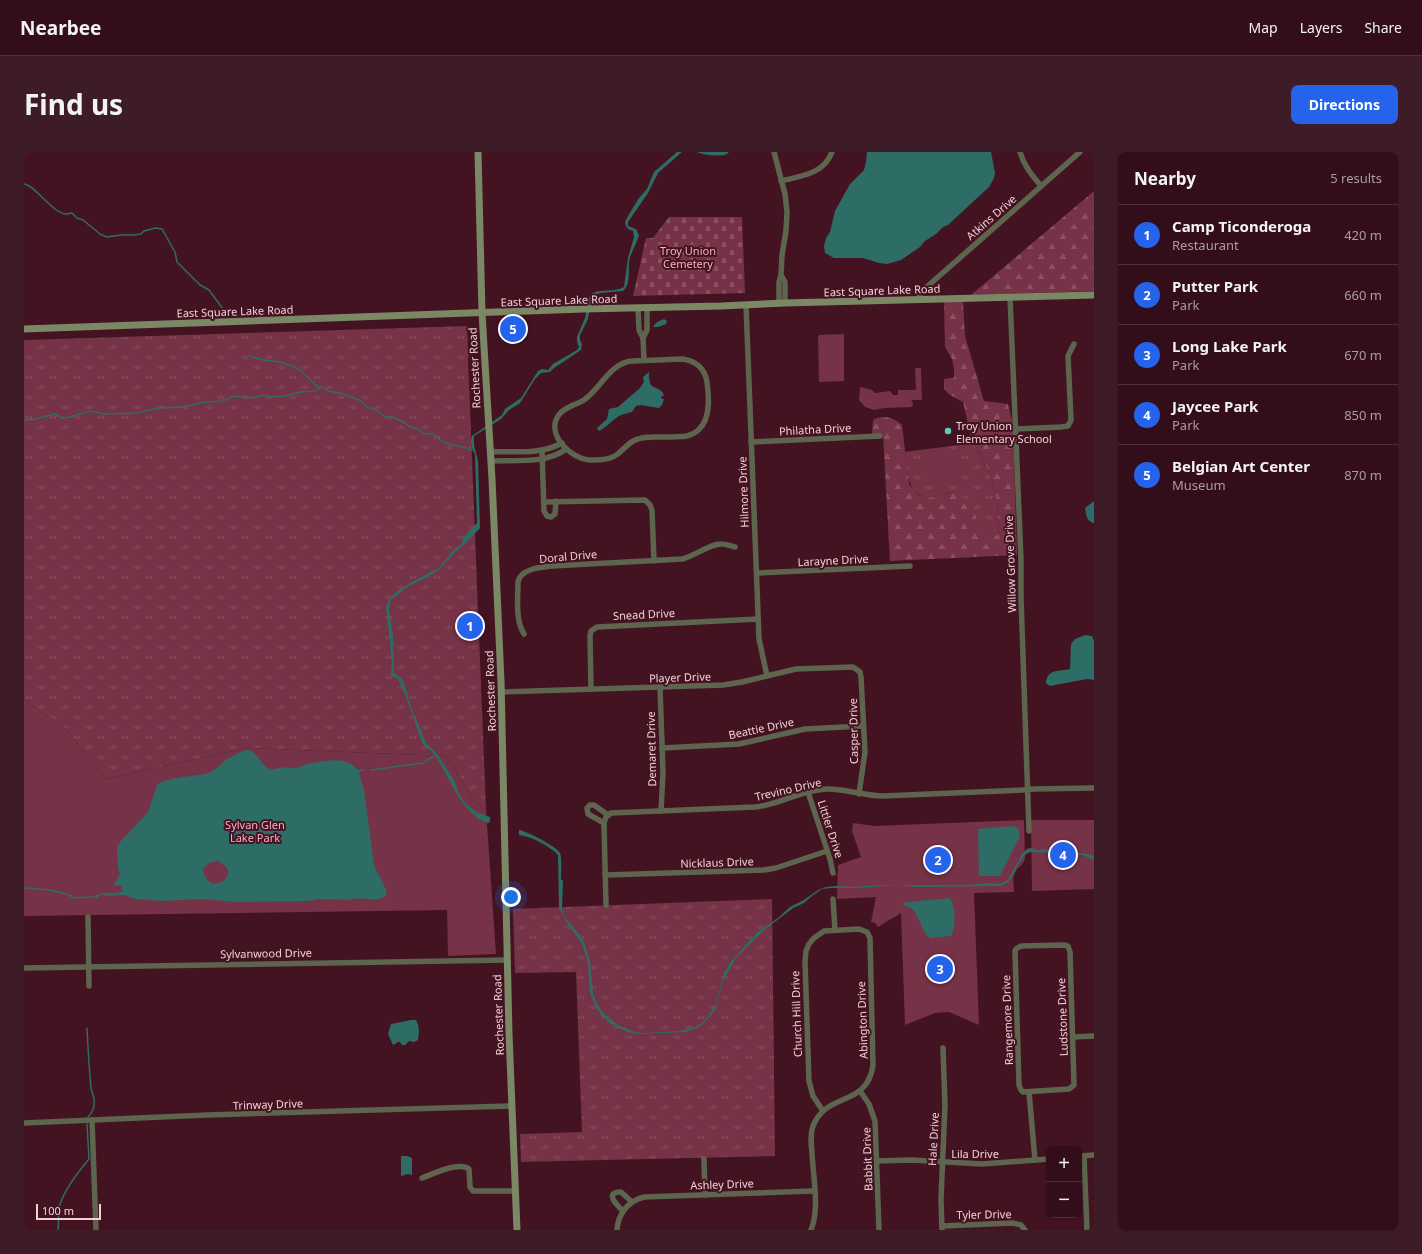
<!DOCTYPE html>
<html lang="en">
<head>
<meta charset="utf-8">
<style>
  body { margin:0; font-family:"Noto Sans",sans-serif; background:#3e1c27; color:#f1f3f6 }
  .controls { position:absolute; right:12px; bottom:12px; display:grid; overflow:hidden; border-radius:8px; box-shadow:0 1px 3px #0004 }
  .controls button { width:36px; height:36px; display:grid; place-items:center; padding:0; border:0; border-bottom:1px solid #4e2e39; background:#330e1a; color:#f1f3f6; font:20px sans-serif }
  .scale { position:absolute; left:12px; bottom:10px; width:65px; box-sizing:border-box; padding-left:4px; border:2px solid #f1d0d6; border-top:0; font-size:11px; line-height:14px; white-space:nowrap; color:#f1d0d6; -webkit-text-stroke:3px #441322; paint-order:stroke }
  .you { position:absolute; left:487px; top:745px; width:14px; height:14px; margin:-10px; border:3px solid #fff; border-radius:50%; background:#1a73e8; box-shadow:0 0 0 6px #1a73e833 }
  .badge { display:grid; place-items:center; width:26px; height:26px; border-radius:50%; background:#2563eb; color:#fff; font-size:13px; font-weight:700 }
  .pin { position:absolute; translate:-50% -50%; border:2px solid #fff; box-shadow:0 1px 4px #0006 }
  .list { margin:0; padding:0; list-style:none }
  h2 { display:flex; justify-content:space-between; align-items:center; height:52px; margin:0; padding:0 16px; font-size:17px }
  h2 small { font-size:13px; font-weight:400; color:#a99ca2 }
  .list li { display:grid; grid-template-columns:26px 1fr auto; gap:12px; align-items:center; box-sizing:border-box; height:60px; padding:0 16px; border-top:1px solid #4e2e39 }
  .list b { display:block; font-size:15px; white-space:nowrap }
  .list p { margin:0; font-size:13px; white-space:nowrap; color:#a99ca2 }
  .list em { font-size:13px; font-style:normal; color:#a99ca2 }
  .map { position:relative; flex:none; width:1070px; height:1078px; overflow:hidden; border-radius:8px }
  header { display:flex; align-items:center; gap:24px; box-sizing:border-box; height:56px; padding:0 20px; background:#330e1a; border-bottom:1px solid #4e2e39 }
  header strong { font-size:19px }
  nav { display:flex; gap:22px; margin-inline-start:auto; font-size:14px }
  .intro { display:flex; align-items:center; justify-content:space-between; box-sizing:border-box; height:96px; padding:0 24px }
  h1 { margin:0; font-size:28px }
  .button { padding:10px 18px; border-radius:8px; background:#2563eb; color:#fff; font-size:14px; font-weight:700 }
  main { display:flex; gap:24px; padding:0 24px }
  aside { flex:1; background:#330e1a; border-radius:8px; box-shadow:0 1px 3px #0004 }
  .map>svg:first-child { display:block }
  .grass { fill:url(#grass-tufts) }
  .forest { fill:url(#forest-firs) }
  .cemetery { fill:url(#cemetery-stones) }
  .green { fill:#763246 }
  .water { fill:#2d6d65; fill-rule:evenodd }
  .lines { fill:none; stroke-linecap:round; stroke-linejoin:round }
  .stream { stroke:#2d6d65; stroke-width:1.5 }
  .minor { stroke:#5d654f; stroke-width:5.5 }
  .secondary { stroke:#7b8865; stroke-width:7 }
  .poi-dot { fill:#58cebf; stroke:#441322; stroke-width:1.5 }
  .labels { text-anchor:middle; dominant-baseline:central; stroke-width:4; stroke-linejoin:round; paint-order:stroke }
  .street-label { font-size:11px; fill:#f1d0d6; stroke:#441322 }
  .park-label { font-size:11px; fill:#f6afbf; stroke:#441322 }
  .poi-label { font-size:11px; fill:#f1d0d6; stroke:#441322; text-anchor:start }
</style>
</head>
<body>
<header>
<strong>Nearbee</strong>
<nav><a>Map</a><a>Layers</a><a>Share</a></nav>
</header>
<div class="intro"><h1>Find us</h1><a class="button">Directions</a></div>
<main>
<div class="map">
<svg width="1070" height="1078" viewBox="0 0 1070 1078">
  <defs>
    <pattern id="grass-tufts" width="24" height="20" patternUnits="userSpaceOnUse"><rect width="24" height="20" fill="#763246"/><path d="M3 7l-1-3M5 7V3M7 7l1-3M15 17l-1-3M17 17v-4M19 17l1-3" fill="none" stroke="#8a4f60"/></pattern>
    <pattern id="forest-firs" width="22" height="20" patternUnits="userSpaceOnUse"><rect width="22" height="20" fill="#763246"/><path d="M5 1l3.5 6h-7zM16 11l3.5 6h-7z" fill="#8a4f60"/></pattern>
    <pattern id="cemetery-stones" width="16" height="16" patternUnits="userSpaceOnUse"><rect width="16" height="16" fill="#763246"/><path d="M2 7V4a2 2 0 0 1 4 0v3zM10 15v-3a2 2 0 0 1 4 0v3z" fill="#8a4f60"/></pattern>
  </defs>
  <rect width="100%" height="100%" fill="#441322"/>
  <g class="grass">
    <polygon points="443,174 444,196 446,198 444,207 462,658 450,649 422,604 223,596 82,627 42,577 0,548 0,188"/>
    <path d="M 950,291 L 965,319 L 973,348 L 975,382 L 967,385 L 956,373 L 948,356 L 928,340 C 922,341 909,346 904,346 C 882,343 883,316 881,300 Z"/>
    <polygon points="748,747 751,1004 497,1010 496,982 558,980 552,820 491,821 489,757"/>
  </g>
  <g class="forest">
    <polygon points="1070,39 1070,139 947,143"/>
    <path d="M 920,150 L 939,150 L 941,184 L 960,249 L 984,252 L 989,273 L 993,403 L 866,409 L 859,283 L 848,282 L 849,268 C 859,262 870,266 878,273 L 885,332 L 894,343 L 905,346 L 928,340 L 937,343 L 948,356 L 956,373 L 967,385 L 975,382 L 973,348 L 965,319 L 947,285 L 939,250 L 926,243 L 920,237 L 920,227 L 930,226 L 930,217 L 928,207 L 921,195 Z"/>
  </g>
  <polygon class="cemetery" points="645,65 718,65 721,141 609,144 622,86 629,86"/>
  <g class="green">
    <polygon points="820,182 820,229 795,230 794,185 795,183"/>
    <polygon points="891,216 897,216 898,248 887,248 889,251 888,255 860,256 850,258 841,255 835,248 836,236 837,235 848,238 851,241 866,239 869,243 874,243 874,238 892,238"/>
    <polygon points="935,298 938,329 899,333 896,302"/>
    <polygon points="0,548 42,577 82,627 223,596 422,604 450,649 462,658 472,802 424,804 423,758 0,764"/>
    <path d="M 1000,668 L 1001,707 C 999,713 994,715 991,720 C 988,726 990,734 990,740 L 950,741 L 955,873 L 925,860 L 911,861 L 881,873 L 877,761 L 854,775 L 851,771 L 847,770 L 852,745 L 813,747 L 814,713 L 837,705 L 828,679 L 829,671 L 851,674 Z"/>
    <polygon points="1007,668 1070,668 1070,737 1008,739"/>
  </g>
  <g class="water">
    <path d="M 653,0 L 658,0 L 634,21 L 624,41 L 604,70 L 604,74 L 612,77 L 615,83 C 613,91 609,97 606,105 C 603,115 608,132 599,139 L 576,141 L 568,145 L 564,167 L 556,183 L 556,188 L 558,192 L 557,198 L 530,216 L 526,220 L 517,221 L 511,227 L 496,251 L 485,258 L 477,267 L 450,284 L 450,293 L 454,309 L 456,376 L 440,393 L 432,399 L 418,415 L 406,424 L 383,435 L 367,448 L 365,456 L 369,485 L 370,521 L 378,527 L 381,534 L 390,564 L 394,571 L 402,591 L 414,603 L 431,630 L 435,642 L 442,652 L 454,661 L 466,665 L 466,670 L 464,671 C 436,662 425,622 409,601 C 406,596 401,596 398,590 C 390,569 384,546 374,527 L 369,525 L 367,522 L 368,510 L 362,454 L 365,448 L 371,441 L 386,431 L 416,415 L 430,397 L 438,392 L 439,386 L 453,371 L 451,302 C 447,296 446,290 448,284 L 478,263 L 481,257 L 497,246 L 514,219 L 518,217 L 524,218 L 529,212 L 553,198 L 555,195 L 553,190 L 553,185 L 561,166 L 565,146 L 567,142 C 577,136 590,141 600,135 L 604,106 L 610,85 L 609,79 L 604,77 L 602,74 L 601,70 L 604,64 L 615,46 L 623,37 L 630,20 Z"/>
    <path d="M 673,0 L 705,0 L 703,2 C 697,5 678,3 673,0 Z"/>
    <polygon points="843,0 967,0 971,21 970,26 965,35 924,73 919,75 912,82 901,89 896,95 877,108 863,112 855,111 839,106 810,106 801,101 800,94 802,86 806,80 811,59 826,32 840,18 842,10"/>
    <polygon points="640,167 643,169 642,172 634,175 629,175 633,170"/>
    <path d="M 625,220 C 625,224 625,228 626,231 C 629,238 638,235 640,244 L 637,244 L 638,247 L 640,247 L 638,253 L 635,256 L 617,253 L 612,254 L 608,260 C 604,261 599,262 595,264 C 588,268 583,275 575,279 L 573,276 L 583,267 L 585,257 L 594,255 L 616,236 L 620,230 L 619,225 Z"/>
    <path d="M 1070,349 L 1070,371 C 1063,370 1062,363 1061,356 Z"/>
    <path d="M 1061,483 L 1068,484 L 1070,489 L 1070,528 L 1063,527 L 1026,534 L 1022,531 C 1023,516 1036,520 1046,517 L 1047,492 L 1051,487 Z"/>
    <path d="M 221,598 C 235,597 235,614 247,617 C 250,618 253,616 256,616 C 261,614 266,617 271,616 C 275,616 279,613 283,612 C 300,609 322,603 334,618 L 340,617 L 340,619 L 337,619 L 335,621 L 340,638 L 350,713 C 354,723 361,732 363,742 C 354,753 337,743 325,748 L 296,747 L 283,749 L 215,750 L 178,747 L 138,749 L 111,747 L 101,743 L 83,744 L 78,742 L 73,746 L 69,745 L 78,741 L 93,741 L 99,739 L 97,734 L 91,733 L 90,732 L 96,722 L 94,717 L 93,696 L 96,690 L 124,660 L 133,633 C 143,624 174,625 187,620 C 193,617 196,612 202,608 C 207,604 215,601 221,598 ZM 193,709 C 201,711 208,720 201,727 C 198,731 193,731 189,732 C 182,728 180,724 179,716 L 185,711 Z"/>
    <polygon points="989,674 994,676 996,684 976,724 955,724 954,677"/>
    <path d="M 495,678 C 502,679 532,694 536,701 C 538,706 537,721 537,727 L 539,729 L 538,755 L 539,763 L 556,783 L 561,793 L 566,810 L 569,841 L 573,852 L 579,861 L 594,873 L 611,880 L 622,881 L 656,879 L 671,875 L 679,870 L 685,863 L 692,852 L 700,821 L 706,811 L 726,788 L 735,779 L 754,766 L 766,755 L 780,748 L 794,738 L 802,735 L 812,734 L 828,735 L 858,733 L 946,733 L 966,731 L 975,732 L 981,730 L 985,726 L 998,702 L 1003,697 L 1007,696 L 1013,698 L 1021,697 L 1064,702 L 1070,704 L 1070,708 L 1058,703 L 1051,703 L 1043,701 L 1006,700 C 989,708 995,730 975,734 L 893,735 L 874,733 L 833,736 L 807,736 L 798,737 L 788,744 L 780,751 L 769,756 L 739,779 L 712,806 L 699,829 L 691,858 L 681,870 L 673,876 L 661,880 L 615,882 L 604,880 L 587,872 L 577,863 L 571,853 L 566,841 L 564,811 L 558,792 L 543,771 L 535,756 L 534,703 C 524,693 508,685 495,683 Z"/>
    <path d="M 926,746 C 932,756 932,774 927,784 L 907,786 L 902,783 L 891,760 L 887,756 L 879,753 L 879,751 L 884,750 Z"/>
    <path d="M 387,868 L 392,868 C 396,875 395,881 394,888 L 390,890 L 385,889 L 381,893 L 378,893 L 376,890 L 374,890 L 369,893 L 364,882 L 367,872 Z"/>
    <polygon points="377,1004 383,1004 388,1006 388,1023 384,1022 377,1024"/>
  </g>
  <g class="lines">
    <g class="stream">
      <path d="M 0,32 C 11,33 28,61 42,62 C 44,62 46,61 48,61 L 53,66 L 59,68 L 76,82 L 83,85 L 97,83 L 109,83 L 117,82 L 120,79 L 131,76 L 138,77 L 151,100 L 153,110 L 176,133 L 185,138 L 199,157"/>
      <path d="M 226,204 L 238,208 L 257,210 L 268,214 L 276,218 L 295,236 L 298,235 L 304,239 L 320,242 L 337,249 L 342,255 L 352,258 L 361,265 L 369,265 L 381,271 L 386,275 L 395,277 L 400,282 L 409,282 C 412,284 414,287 416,288 C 422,293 440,294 448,298"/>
      <polyline points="0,268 11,267 31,262 39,266 46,265 66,259 81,262 112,261 134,256 161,255 175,251 198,249 210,244 228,246 239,243 247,245 260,244 277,240 291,239 295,236"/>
      <polyline points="347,618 399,611 410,604"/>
      <polyline points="0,736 26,738 42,742 51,746 69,745"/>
      <path d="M 63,876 C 64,896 65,916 67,936 C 68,941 71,946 70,952 C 70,957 68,961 64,965"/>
      <path d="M 34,1078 C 35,1071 34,1063 35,1056 C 39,1039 54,1020 65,1007 L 63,972"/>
    </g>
    <g class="minor">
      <polyline points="750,0 761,42 763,60 762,79 758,103 757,123 755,130 755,152"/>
      <path d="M 996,0 C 1000,14 1008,23 1017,34"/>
      <path d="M 757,29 C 777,24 800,22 808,0"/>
      <polyline points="757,123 761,130 761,151"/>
      <polyline points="986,145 997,408 997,446 1005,679"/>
      <polyline points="894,148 897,140 1056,0"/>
      <polyline points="722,153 735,487 743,524"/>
      <polyline points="614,156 615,178 619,186 623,178 623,156"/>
      <polyline points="619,186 620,208"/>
      <path d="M 659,207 C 672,209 681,217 683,230 C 686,250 687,278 663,284 C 655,285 646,285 638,285 C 630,285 622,284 614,287 C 606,289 601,296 595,301 C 587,308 576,308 566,308 C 547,307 522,283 534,264 C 540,255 552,253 560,248 C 577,236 586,211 608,209 Z"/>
      <polyline points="991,277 1037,275 1044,274 1047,268 1044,204 1050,192"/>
      <polyline points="727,290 856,284"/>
      <polyline points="518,299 520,359 523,364 527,365 531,362 532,349"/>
      <path d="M 466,300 C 489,299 517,303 538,291"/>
      <path d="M 467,309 C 490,308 523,312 542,297"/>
      <polyline points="520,350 621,348 626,353 628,358 630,409"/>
      <polyline points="733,421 886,414"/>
      <path d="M 500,482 C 491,468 494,446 494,430 C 496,417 517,415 528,414 L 658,407 C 671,404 687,391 698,392 C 703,392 707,394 711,395"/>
      <polyline points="636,535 639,621 637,659"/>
      <polyline points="567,537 566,484 567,479 573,475 734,467"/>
      <polyline points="477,540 699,533 718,530 772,517 829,515 836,520 837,525 841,600 835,642"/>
      <polyline points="638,596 715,592 781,577 839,574"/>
      <polyline points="784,640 806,707 809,721"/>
      <polyline points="580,671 564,662 563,656 566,653 570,653 584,663"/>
      <polyline points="581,723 740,718 752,716 803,699"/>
      <polyline points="809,747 811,778"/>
      <path d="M 582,753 L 580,671 L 582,665 L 587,661 L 731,655 C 753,653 772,641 794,638 C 814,634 838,644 859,644 L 998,638 L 1010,637 L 1070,636"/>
      <polyline points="64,765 65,834"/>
      <polygon points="1041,793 1044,794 1046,800 1050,933 1045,937 999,940 997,938 995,933 991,799 992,797 997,794"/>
      <polyline points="0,816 483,808"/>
      <polyline points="1049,885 1070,884"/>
      <polyline points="836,939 845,952 851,969 855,1078"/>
      <polyline points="1005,940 1011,1008"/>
      <polyline points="68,968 72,1078"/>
      <polyline points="0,971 183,963 488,954"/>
      <polyline points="1055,1004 1070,1003"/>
      <polyline points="1060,1004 1063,1078"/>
      <polyline points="680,1007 681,1043"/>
      <polyline points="853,1009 888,1008 958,1012 1025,1007"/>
      <path d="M 398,1026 C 409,1022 435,1009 445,1017 L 446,1035 L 449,1039 L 491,1039"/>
      <path d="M 599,1059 C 594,1054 579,1040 597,1040 L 608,1050"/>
      <polyline points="918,1074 989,1071 997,1073 1001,1078"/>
      <path d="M 593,1078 C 594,1062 604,1049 620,1045 L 790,1039"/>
      <path d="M 787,1078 C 796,1056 789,1025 788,1001 C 787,992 786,983 789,974 C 803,939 842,956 849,914 L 846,786 L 843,780 L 835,777 L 800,779 L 790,786 L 785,792 L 782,799 L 781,810 L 785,929 L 789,944 L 799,959"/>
      <polyline points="918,1078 917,1047 921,953 919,896"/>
    </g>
    <g class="secondary">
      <polyline points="454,0 458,161 468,327 477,529 485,882 493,1078"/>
      <polyline points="0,177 559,157 697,154 761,151 1070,143"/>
    </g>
  </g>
  <circle class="poi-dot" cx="924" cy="279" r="4"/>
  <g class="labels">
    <g class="street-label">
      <text transform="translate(967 65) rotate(-41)">Atkins Drive</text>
      <text transform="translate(858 138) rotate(-2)">East Square Lake Road</text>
      <text transform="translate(535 148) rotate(-2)">East Square Lake Road</text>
      <text transform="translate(211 159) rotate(-2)">East Square Lake Road</text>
      <text transform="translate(450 216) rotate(-93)">Rochester Road</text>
      <text transform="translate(791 277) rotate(-3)">Philatha Drive</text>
      <text transform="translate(719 340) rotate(-92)">Hilmore Drive</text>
      <text transform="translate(544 404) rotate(-5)">Doral Drive</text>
      <text transform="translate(809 408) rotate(-3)">Larayne Drive</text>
      <text transform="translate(986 412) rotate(-92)">Willow Grove Drive</text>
      <text transform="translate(620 462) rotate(-3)">Snead Drive</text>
      <text transform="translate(656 525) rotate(-2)">Player Drive</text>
      <text transform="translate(466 539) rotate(-92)">Rochester Road</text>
      <text transform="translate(737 576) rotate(-12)">Beattie Drive</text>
      <text transform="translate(829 579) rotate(-91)">Casper Drive</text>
      <text transform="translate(627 597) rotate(-91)">Demaret Drive</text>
      <text transform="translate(764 637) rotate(-13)">Trevino Drive</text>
      <text transform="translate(807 677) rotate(72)">Littler Drive</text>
      <text transform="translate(693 710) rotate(-2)">Nicklaus Drive</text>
      <text transform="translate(242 801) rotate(-1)">Sylvanwood Drive</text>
      <text transform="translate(772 862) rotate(-92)">Church Hill Drive</text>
      <text transform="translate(474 863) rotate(-92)">Rochester Road</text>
      <text transform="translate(1038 865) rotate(-92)">Ludstone Drive</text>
      <text transform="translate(838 868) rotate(-92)">Abington Drive</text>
      <text transform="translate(983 868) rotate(-92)">Rangemore Drive</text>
      <text transform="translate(244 952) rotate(-2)">Trinway Drive</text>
      <text transform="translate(909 987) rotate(-87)">Hale Drive</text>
      <text x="951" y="1001">Lila Drive</text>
      <text transform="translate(843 1007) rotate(-92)">Babbit Drive</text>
      <text transform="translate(698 1032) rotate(-2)">Ashley Drive</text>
      <text transform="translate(960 1062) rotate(-1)">Tyler Drive</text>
    </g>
    <g class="park-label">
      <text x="664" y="98">Troy Union<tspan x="664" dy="13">Cemetery</tspan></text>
      <text x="231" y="672">Sylvan Glen<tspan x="231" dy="13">Lake Park</tspan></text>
    </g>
    <g class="poi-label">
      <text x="932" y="273">Troy Union<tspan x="932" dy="13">Elementary School</tspan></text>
    </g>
  </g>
</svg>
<div class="controls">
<button>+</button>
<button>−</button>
</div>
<div class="scale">100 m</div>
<div class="you"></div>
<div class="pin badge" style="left:446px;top:474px">1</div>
<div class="pin badge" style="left:914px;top:708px">2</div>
<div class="pin badge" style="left:916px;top:817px">3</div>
<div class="pin badge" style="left:1039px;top:703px">4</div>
<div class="pin badge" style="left:489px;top:177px">5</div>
</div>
<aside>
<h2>Nearby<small>5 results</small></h2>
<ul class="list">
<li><span class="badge">1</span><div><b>Camp Ticonderoga</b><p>Restaurant</p></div><em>420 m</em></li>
<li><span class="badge">2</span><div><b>Putter Park</b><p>Park</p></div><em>660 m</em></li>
<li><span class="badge">3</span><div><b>Long Lake Park</b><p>Park</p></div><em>670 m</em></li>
<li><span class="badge">4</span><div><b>Jaycee Park</b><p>Park</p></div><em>850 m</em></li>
<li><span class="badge">5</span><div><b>Belgian Art Center</b><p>Museum</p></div><em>870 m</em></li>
</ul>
</aside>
</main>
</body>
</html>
